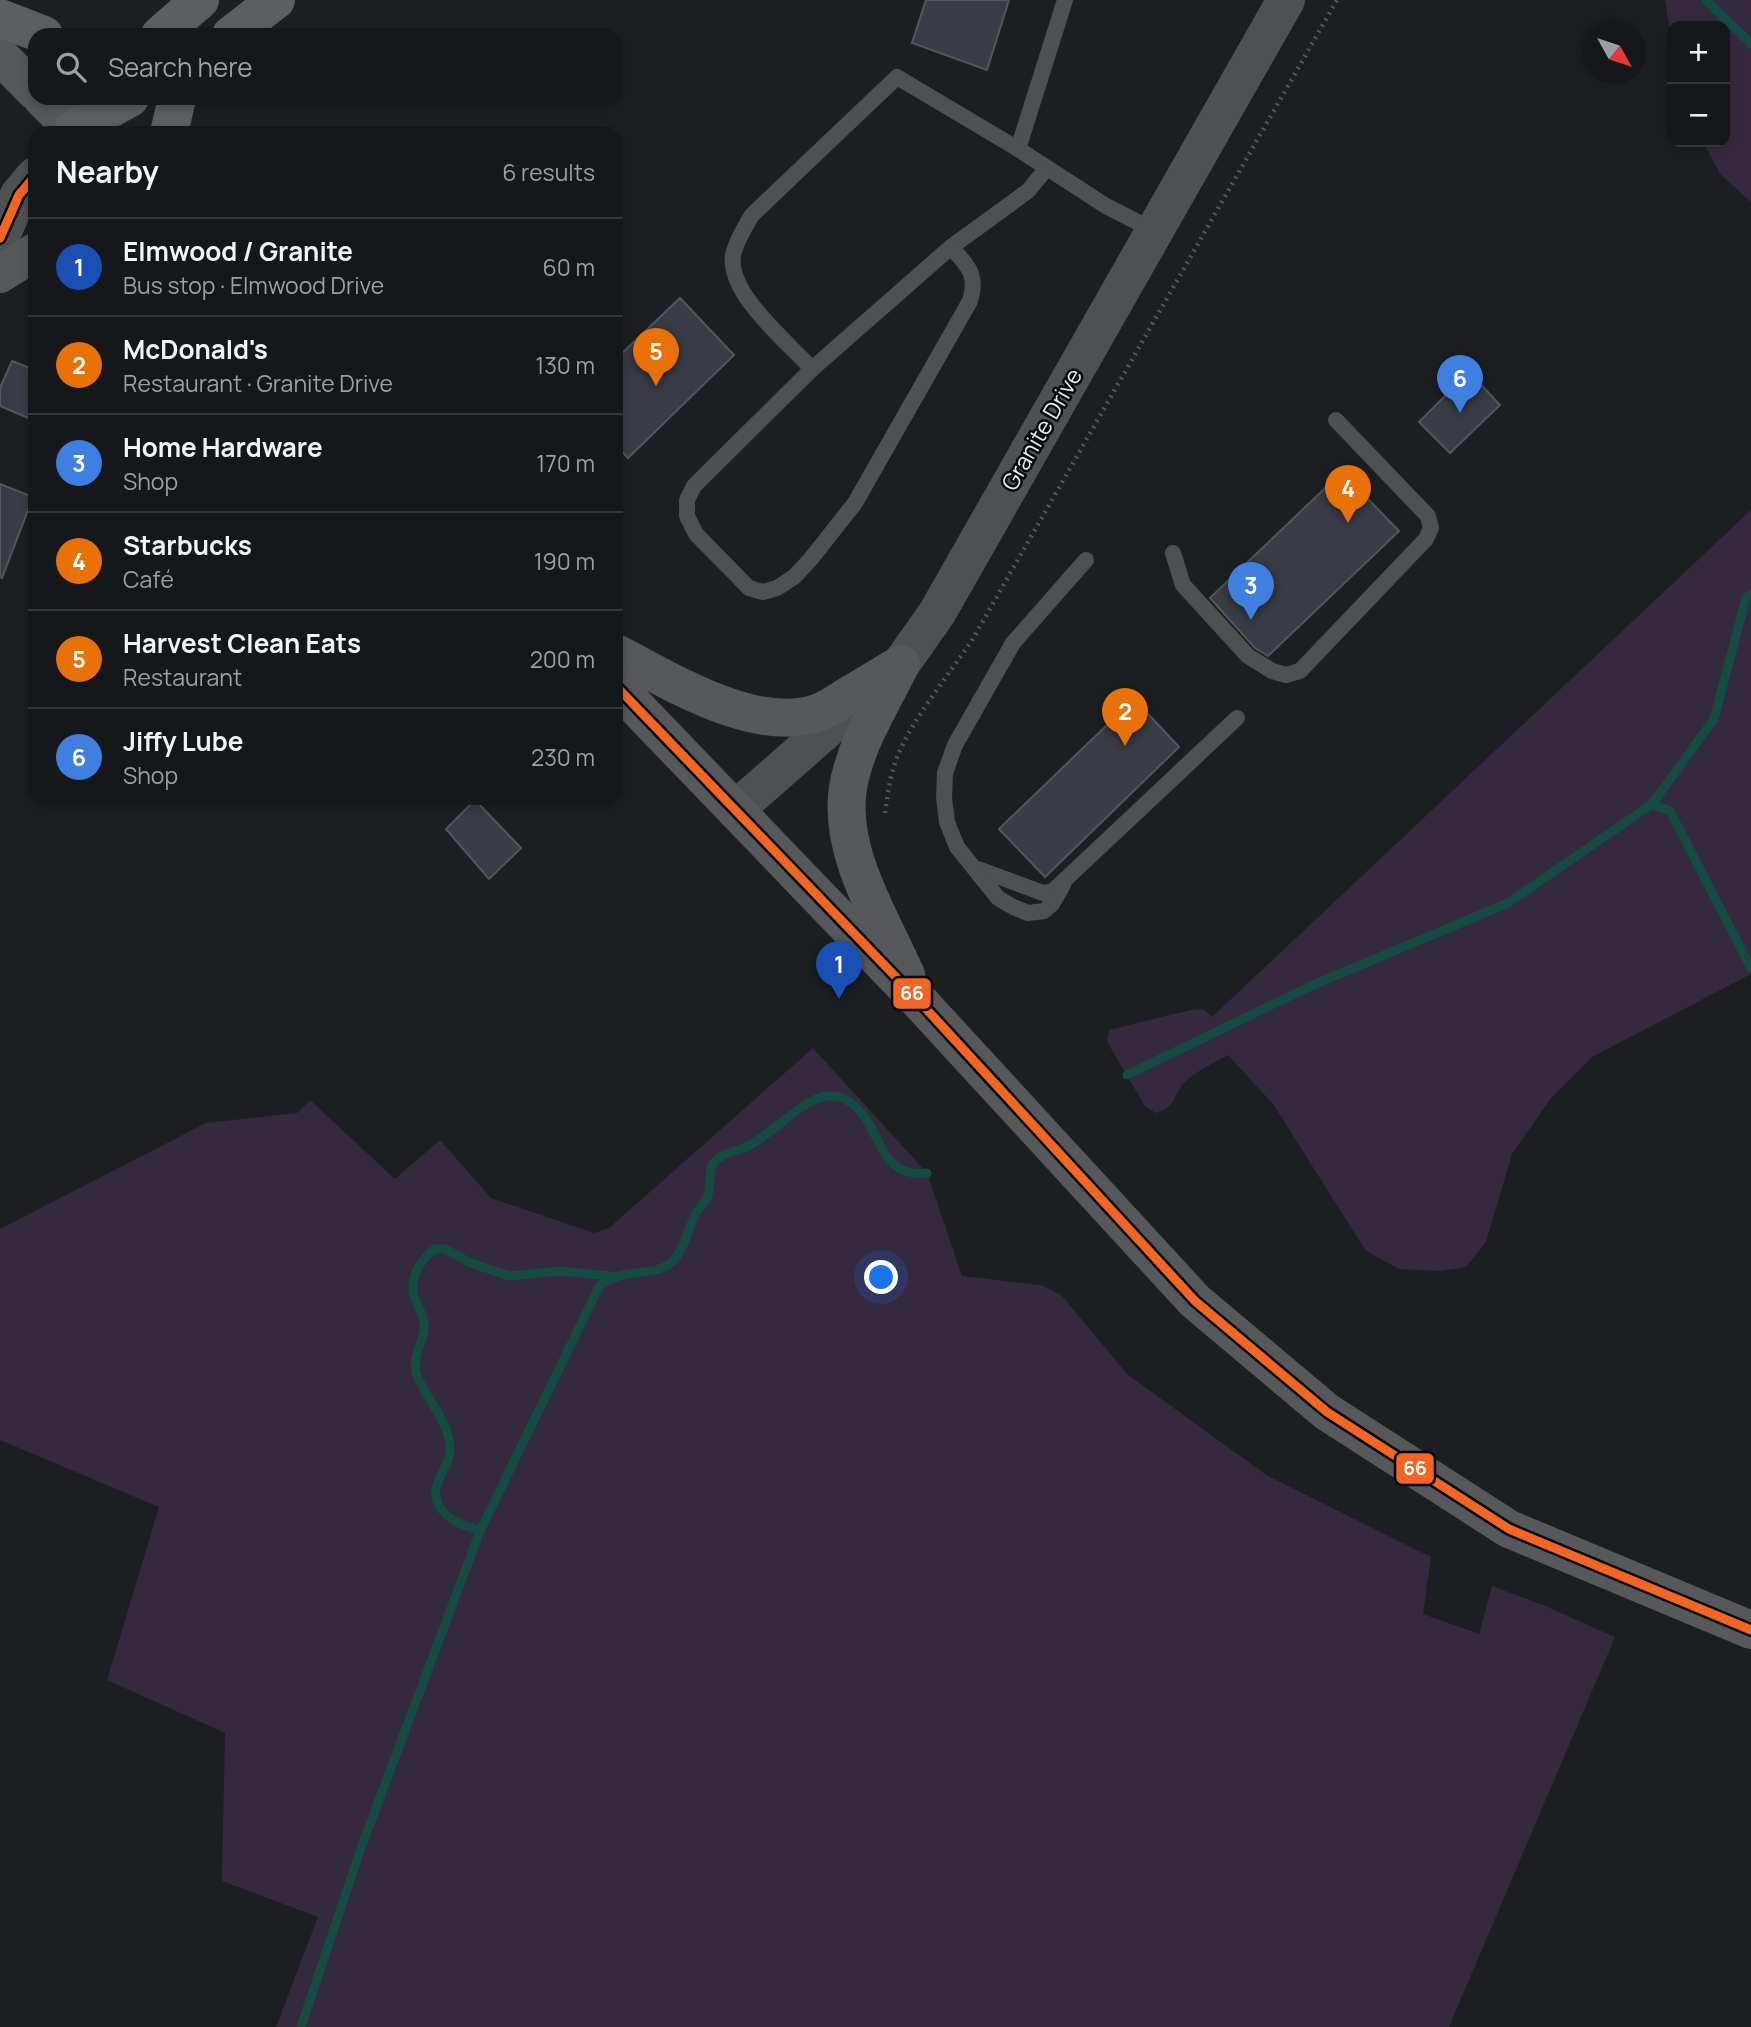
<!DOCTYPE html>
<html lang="en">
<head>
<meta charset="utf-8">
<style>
  body { margin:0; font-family:Manrope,sans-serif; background:#1e2023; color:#f1f3f6 }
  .controls { position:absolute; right:21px; top:21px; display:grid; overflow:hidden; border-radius:14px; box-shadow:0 4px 10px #0003 }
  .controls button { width:63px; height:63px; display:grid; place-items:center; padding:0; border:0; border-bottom:2px solid #343639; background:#15171a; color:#f1f3f6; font:35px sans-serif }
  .compass { position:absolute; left:1583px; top:21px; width:63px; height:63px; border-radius:50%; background:#15171a; box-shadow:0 4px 10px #0003; rotate:130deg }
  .you { position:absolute; left:882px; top:1278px; width:24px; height:24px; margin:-18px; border:5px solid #fff; border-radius:50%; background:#1a73e8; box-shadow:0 0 0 10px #1a73e833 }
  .badge { display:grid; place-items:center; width:46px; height:46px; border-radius:50%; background:#b45309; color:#fff; font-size:23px; font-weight:700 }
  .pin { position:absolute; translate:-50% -58px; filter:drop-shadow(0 2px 4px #0008) }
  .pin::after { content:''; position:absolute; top:37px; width:24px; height:21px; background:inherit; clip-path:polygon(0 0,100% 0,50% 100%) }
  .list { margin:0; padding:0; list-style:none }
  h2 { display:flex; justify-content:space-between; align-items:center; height:91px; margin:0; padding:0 28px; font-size:30px }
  h2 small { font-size:23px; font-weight:400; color:#9d9fa2 }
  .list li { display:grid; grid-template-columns:46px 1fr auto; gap:21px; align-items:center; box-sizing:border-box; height:98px; padding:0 28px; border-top:2px solid #343639 }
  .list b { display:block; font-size:26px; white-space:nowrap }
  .list p { margin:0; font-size:23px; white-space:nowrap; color:#9d9fa2 }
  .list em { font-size:23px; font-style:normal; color:#9d9fa2 }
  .icon { flex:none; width:38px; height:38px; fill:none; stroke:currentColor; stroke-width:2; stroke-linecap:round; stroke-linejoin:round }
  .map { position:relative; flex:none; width:1751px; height:2027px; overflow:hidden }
  .search { position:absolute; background:#15171a; box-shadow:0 4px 10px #0003; left:28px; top:28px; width:595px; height:77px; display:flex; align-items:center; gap:18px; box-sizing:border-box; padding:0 24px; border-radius:21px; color:#9d9fa2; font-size:26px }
  .panel { position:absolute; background:#15171a; box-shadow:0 4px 10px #0003; left:28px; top:126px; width:595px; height:679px; border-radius:21px }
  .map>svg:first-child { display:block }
  .green { fill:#35293f }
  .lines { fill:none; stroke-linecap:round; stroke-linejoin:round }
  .stream { stroke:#144b43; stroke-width:9 }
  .building { fill:#3a3c45; stroke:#54565a; stroke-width:2 }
  .path { stroke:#545658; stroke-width:4.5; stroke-dasharray:2 5; stroke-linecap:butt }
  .service { stroke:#4e5051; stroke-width:16 }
  .tertiary { stroke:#4e5051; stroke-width:38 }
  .primary { stroke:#565859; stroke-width:38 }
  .motorway { stroke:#5c5f5f; stroke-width:38 }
  .bus-1-casing { stroke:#06090b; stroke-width:14 }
  .bus-1 { stroke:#f26522; stroke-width:9 }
  .labels { text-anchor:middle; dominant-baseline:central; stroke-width:5; stroke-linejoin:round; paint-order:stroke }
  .street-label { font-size:23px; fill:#e6ebf0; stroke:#06090b }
  .line-badge { stroke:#06090b; stroke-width:2.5 }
  .badge-label { font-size:19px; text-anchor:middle; font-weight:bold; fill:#fff }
</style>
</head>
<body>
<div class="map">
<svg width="1751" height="2027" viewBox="0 0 1751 2027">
  <rect width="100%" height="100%" fill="#1c1f22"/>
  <g class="green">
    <polygon points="1665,0 1751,0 1751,202 1721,175 1703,142 1725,142 1725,26 1672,26 1672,44"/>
    <path d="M 1751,510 L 1751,974 L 1592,1057 L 1551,1098 L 1512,1154 L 1486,1242 L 1466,1267 L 1440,1271 L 1399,1269 L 1366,1251 L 1273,1104 L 1228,1055 C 1214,1063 1196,1071 1185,1082 C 1172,1095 1178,1106 1156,1113 L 1145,1106 L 1107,1042 L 1109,1030 L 1191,1010 L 1203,1009 L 1212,1017 Z"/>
    <polygon points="813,1048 927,1173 962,1276 1041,1285 1061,1295 1128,1375 1268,1476 1431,1557 1423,1614 1479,1634 1492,1586 1543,1605 1615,1637 1449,2027 276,2027 318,1917 222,1881 225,1733 107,1680 159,1507 0,1440 0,1229 206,1123 297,1113 310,1100 395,1179 440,1140 491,1198 594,1233 609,1228"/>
  </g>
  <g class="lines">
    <g class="stream">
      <polyline points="1706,0 1751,44"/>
      <polyline points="1652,804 1670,811 1751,968"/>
      <polyline points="1127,1075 1313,985 1508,903 1652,804 1714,719 1746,598 1751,594"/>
      <path d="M 480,1531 C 463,1525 444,1520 437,1501 C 430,1482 452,1466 450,1446 C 447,1419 428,1401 418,1378 C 410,1361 421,1347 424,1331 C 426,1317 417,1307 414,1295 C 409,1277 421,1259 435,1249 L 445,1249 L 471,1263 L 509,1276 L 561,1271 L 611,1276"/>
      <path d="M 301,2027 L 361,1848 L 480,1531 L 599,1287 C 620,1266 655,1279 673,1261 C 685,1248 688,1228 696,1213 C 701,1205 708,1201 709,1191 C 711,1182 708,1173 713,1164 C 721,1152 738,1152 750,1145 C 773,1132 792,1110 816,1099 C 828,1094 841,1095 851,1103 C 883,1127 877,1179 927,1173"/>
    </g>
  </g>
  <g class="building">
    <polygon points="926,0 1009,0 987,70 912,43"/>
    <polygon points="680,298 734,355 628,458 616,445 616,359"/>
    <polygon points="12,361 35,370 35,421 0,406 0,388"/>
    <polygon points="1469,372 1500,405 1450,453 1419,422"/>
    <polygon points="1342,472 1399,531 1268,656 1255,648 1210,598"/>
    <polygon points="0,484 33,497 2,578 0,577"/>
    <polygon points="1134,699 1179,747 1045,877 999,829"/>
    <polygon points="475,800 521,848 489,879 446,829"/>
  </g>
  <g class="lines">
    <path class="path" d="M 885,813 C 888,793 890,774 898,755 C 912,720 949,674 971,642 L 1337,0"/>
    <g class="service">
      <polyline points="1065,0 1018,149 1106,206 1155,231"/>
      <polyline points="951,247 1028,191 1047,168"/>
      <path d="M 812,369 L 951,247 C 968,266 978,274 970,301 L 855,503 L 810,560 L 794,577 L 777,588 L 763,592 L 749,588 L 696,534 L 687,516 L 687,500 L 694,486 L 812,369 C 788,342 727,294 733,255 C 736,241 745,227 752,215 L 897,77 L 1018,149"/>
      <polyline points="1173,553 1183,585 1248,656 1272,671 1286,675 1300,671 1426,539 1431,528 1428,516 1336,420"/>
      <polyline points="978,869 1043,893 1053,891 1237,718"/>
      <polyline points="1063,885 1052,904 1044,911 1028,913 1013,907 998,898 957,847 947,822 944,797 945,773 955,745 1013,643 1086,560"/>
    </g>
    <g class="tertiary">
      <polyline points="0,238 19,195 35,176"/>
      <polyline points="735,810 901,664 937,613 1286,0"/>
    </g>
    <g class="primary">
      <polyline points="0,56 35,91"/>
      <polyline points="42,98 77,133"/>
      <polyline points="0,274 35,252"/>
      <path d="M 616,653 C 671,681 754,734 817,713 C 827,710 837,703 846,697 C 864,686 883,675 901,664"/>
      <path d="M 901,664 C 882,703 855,744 848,788 C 838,852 881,918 906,975"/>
      <polyline points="616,686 918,1000 1195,1301 1327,1412 1509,1529 1751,1630"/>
    </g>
    <g class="motorway">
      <polyline points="0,18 44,35"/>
      <polyline points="160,35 200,0"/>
      <polyline points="231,35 276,0"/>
      <polyline points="73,129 130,98"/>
      <polyline points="169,133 177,98"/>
    </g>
    <g class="bus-1-casing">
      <g id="bus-1">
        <polyline points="0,238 19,195 35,176"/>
        <polyline points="616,686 918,1000 1195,1301 1327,1412 1509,1529 1751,1630"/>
      </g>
    </g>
    <use href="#bus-1" class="bus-1"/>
  </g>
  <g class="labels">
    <g class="street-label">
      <text transform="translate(1041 429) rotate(-60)">Granite Drive</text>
    </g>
  </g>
  <g class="line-badge">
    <rect x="892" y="977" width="40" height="33" rx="7" fill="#f26522"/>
    <rect x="1395" y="1452" width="40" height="33" rx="7" fill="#f26522"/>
  </g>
  <g class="badge-label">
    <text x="912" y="1000">66</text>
    <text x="1415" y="1475">66</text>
  </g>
</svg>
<div class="controls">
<button>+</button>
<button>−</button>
</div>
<svg class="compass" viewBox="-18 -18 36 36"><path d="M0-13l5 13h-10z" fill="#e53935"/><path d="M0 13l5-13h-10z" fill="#9d9fa2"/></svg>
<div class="you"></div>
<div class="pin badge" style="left:839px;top:999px;background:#1a4fb4">1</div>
<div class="pin badge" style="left:1125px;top:746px;background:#e8710a">2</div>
<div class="pin badge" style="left:1251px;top:620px;background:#3f7fe0">3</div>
<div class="pin badge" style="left:1348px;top:523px;background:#e8710a">4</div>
<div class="pin badge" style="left:656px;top:386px;background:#e8710a">5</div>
<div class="pin badge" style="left:1460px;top:413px;background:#3f7fe0">6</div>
<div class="search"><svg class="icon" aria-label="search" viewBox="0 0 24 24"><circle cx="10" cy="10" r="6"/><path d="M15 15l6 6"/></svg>Search here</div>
<section class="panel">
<h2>Nearby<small>6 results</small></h2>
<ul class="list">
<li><span class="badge" style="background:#1a4fb4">1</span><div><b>Elmwood / Granite</b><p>Bus stop · Elmwood Drive</p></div><em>60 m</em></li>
<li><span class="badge" style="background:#e8710a">2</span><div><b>McDonald's</b><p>Restaurant · Granite Drive</p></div><em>130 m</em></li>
<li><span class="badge" style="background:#3f7fe0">3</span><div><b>Home Hardware</b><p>Shop</p></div><em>170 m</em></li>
<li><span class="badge" style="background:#e8710a">4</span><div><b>Starbucks</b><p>Café</p></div><em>190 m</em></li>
<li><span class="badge" style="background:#e8710a">5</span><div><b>Harvest Clean Eats</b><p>Restaurant</p></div><em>200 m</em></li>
<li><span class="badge" style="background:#3f7fe0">6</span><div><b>Jiffy Lube</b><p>Shop</p></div><em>230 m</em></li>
</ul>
</section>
</div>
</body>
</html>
